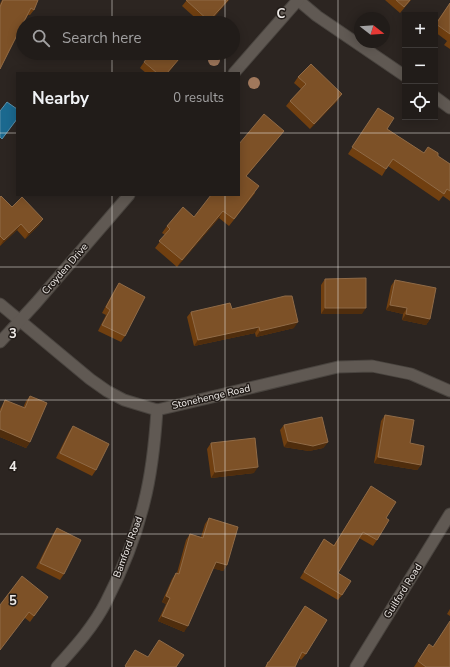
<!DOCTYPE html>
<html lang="en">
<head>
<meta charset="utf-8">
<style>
  body { margin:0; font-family:"Nunito Sans",sans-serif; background:#292522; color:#f1f3f6 }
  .controls { position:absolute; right:12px; top:12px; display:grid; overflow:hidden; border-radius:0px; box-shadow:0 2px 10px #0003 }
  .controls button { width:36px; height:36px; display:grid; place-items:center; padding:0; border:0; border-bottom:1px solid #3e3a38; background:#211c19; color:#f1f3f6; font:20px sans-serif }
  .compass { position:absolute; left:354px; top:12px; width:36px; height:36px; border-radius:50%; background:#211c19; box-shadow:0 2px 10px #0003; rotate:107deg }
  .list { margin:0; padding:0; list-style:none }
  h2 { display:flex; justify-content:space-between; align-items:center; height:52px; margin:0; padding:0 16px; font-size:17px }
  h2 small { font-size:13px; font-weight:400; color:#a2a1a2 }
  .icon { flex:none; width:22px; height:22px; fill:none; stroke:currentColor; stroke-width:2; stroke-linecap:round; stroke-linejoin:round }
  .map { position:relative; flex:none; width:450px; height:667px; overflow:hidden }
  .search { position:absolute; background:#211c19; box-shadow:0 2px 10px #0003; left:16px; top:16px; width:224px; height:44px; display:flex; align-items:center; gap:10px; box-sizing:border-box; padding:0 14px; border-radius:22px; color:#a2a1a2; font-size:15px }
  .panel { position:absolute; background:#211c19; box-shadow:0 2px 10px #0003; left:16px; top:72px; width:224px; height:124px; border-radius:0px }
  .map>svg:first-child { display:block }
  .water { fill:#1b698f; stroke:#5b90aa }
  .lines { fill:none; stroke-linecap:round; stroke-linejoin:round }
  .minor-casing { stroke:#49443f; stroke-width:13 }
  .minor { stroke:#605953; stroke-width:11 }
  .tree { fill:#a0785c }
  .wall { fill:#703f10 }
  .shaded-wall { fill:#4f2d0d }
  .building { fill:#7d5127; stroke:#8f6a46 }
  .grid { fill:none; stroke:#efebe8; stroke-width:1; stroke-opacity:0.55 }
  .labels { text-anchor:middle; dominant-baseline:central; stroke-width:3; stroke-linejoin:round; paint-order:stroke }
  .street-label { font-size:10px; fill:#efebe8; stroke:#221c18 }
  .grid-label { font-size:13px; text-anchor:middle; font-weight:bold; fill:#efebe8; stroke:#221c18; stroke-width:3; stroke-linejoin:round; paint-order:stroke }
</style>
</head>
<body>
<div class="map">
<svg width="450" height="667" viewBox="0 0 450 667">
  <rect width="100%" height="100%" fill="#2c2521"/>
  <polygon class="water" points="7,102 17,109 17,119 2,139 0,137 0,111"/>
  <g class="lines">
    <g class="minor-casing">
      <g id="minor">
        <polyline points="298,0 317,16 405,76"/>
        <polyline points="234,73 298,0"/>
        <polyline points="435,97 450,108"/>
        <polyline points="0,304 90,379 107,391 124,400 157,410 338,367 372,366 411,374 450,391"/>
        <polyline points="0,342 36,303 129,195"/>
        <path d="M 57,667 C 75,647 94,626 106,602 C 122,571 136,536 144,503 C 152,472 155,441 157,410"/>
        <polyline points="356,667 450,514"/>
      </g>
    </g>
    <use href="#minor" class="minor"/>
  </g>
  <g class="tree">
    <circle cx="214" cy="60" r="6"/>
    <circle cx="254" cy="83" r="6"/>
  </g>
  <g class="wall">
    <polygon points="2,0 38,0 34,10 30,15 28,15 0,69 0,4"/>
    <polygon points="187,0 229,0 209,23 201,23 182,6"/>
    <polygon points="385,0 411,0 400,13"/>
    <polygon points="450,3 450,49 444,45 447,41 435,32 435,24"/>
    <polygon points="184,53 168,73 146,73 140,68 144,62"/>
    <polygon points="298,77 338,100 310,129 286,106 290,101 301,89 294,83"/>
    <polygon points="378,108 387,129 424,153 438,156 450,164 450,201 443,196 439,201 388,166 382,176 348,154"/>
    <polygon points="279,137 246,176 255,193 229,226 219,218 177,267 155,248 165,235 162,233 167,226 194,217 239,195 239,144"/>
    <polygon points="0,197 12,207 43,219 39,225 25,239 17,230 0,246"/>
    <polygon points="325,279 362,314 321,314 321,285"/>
    <polygon points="395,280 430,319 426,325 402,320 403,314 386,310 391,286"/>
    <polygon points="119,283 125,336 121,342 98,331 106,315 102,313 115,289"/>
    <polygon points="232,309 294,328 256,337 255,333 194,346 187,317 191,312"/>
    <polygon points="30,396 30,442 26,448 0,437 0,409 5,400 23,408 26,401"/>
    <polygon points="385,415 410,443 421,465 417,470 374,463 381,421"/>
    <polygon points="284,425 328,442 323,448 309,451 284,447 280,430"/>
    <polygon points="73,426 96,470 92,476 56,458 69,432"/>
    <polygon points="211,443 254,473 211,478 207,449"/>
    <polygon points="371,486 386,518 377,540 373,546 359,538 338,573 342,595 338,600 300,578 324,539 334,545"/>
    <polygon points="209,518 227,565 223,571 213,568 184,632 158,621 166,604 162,602 172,579 176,573 177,573 186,540 190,534 201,537 205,524"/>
    <polygon points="57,528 64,574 60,580 36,568 53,534"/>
    <polygon points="44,602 30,622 25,618 0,605"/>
    <polygon points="305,606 306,654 301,660 299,658 295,667 265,667 268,662 269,662"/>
    <polygon points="450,609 450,616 447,614"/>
    <polygon points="433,647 450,667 414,667 425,650"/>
  </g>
  <g class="shaded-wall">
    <polygon points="228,0 229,0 209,23 208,23"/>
    <polygon points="184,53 168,73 167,73"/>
    <polygon points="342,94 338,100 310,129 314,124"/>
    <polygon points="284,131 279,137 241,183 246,176"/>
    <polygon points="223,211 219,218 177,267 182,260"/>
    <polygon points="43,219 39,225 25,239 29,233"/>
    <polygon points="21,224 17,230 0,246 4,240"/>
    <polygon points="390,305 407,308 403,314 386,310"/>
    <polygon points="325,308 366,308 362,314 321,314"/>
    <polygon points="406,314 430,319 426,325 402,320"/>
    <polygon points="298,322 294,328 256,337 260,331"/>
    <polygon points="259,327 255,333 194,346 198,340"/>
    <polygon points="0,429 30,442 26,448 0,437"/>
    <polygon points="288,441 328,442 323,448 309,451 284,447"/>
    <polygon points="378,457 421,465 417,470 374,463"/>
    <polygon points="258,467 254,473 211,478 215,472"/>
    <polygon points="216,562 227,565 223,571 211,568"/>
    <polygon points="166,596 170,598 166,604 162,602"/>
    <polygon points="162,616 188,626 184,632 158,621"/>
  </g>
  <g class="building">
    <polygon points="3,0 38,0 34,10 31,8 23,23 0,69 0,7"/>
    <polygon points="186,0 228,0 209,21"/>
    <polygon points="396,0 410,0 404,7"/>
    <polygon points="450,3 450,34 436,24"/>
    <polygon points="151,53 184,53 167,73 157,73 144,62"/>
    <polygon points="311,64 342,94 314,124 290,101 306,84 298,77"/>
    <polygon points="378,108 394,118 387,129 424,153 428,147 438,153 438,156 450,164 450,191 447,189 444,194 393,159 386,169 352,147"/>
    <polygon points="264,114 284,131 246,176 259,186 234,219 223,211 182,260 159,241 170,229 167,226 183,207 194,217 211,195 239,195 239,144"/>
    <polygon points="1,196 12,207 22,197 43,219 29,233 21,224 4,240 0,236 0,197"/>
    <polygon points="366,278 366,308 325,308 325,279"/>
    <polygon points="395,280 436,288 430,319 406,314 407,308 390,305"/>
    <polygon points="119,283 145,297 125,336 102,325 110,310 106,307"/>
    <polygon points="285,296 292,296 298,322 260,331 259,327 198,340 191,312 230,303 232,309"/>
    <polygon points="30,396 47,403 30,442 0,429 0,413 5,400 25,408"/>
    <polygon points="385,415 414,420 410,443 424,446 421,465 378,457"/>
    <polygon points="322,417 328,442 313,446 288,441 284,425"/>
    <polygon points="73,426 109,444 96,470 60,453"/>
    <polygon points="255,438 258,467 215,472 211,443"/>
    <polygon points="371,486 396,502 386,518 389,520 377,540 363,532 338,573 351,581 342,595 304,572 324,539 334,546"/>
    <polygon points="209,518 238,527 227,565 216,562 188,626 162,616 170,598 166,596 176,573 179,574 190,534 203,538"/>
    <polygon points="57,528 81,540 64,574 40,563"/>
    <polygon points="22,576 48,597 34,616 29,612 0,650 0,605"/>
    <polygon points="305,606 327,620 306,654 302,652 295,667 266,667 268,662 269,662"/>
    <polygon points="450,621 450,667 426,667 418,661 429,644 433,647"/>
    <polygon points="159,640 184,655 176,667 126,667 125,666 135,650 148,657"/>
  </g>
  <path class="grid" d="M 112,0 L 112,23M 225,0 L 225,23M 338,0 L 338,667M 112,53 L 112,73M 225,53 L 225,73M 0,133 L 17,133M 239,133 L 450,133M 112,195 L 112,667M 225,195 L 225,667M 0,267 L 450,267M 0,400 L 450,400M 0,534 L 450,534"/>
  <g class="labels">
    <g class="street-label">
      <text transform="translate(65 269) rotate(-49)">Croyden Drive</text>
      <text transform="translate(211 397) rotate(-13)">Stonehenge Road</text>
      <text transform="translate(128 547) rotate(-69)">Bamford Road</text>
      <text transform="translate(403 591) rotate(-58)">Guilford Road</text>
    </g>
  </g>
  <g class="grid-label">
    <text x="281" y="18">C</text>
    <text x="13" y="338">3</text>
    <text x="13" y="471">4</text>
    <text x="13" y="605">5</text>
  </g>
</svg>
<div class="controls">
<button>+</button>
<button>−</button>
<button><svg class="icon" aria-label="locate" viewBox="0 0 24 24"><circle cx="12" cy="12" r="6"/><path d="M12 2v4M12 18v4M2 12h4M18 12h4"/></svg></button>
</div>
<svg class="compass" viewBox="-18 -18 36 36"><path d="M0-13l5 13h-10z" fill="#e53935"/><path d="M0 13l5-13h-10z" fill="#a2a1a2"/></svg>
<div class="search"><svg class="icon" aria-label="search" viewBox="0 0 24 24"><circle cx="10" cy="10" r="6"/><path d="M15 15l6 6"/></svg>Search here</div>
<section class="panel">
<h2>Nearby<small>0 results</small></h2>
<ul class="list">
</ul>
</section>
</div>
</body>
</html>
